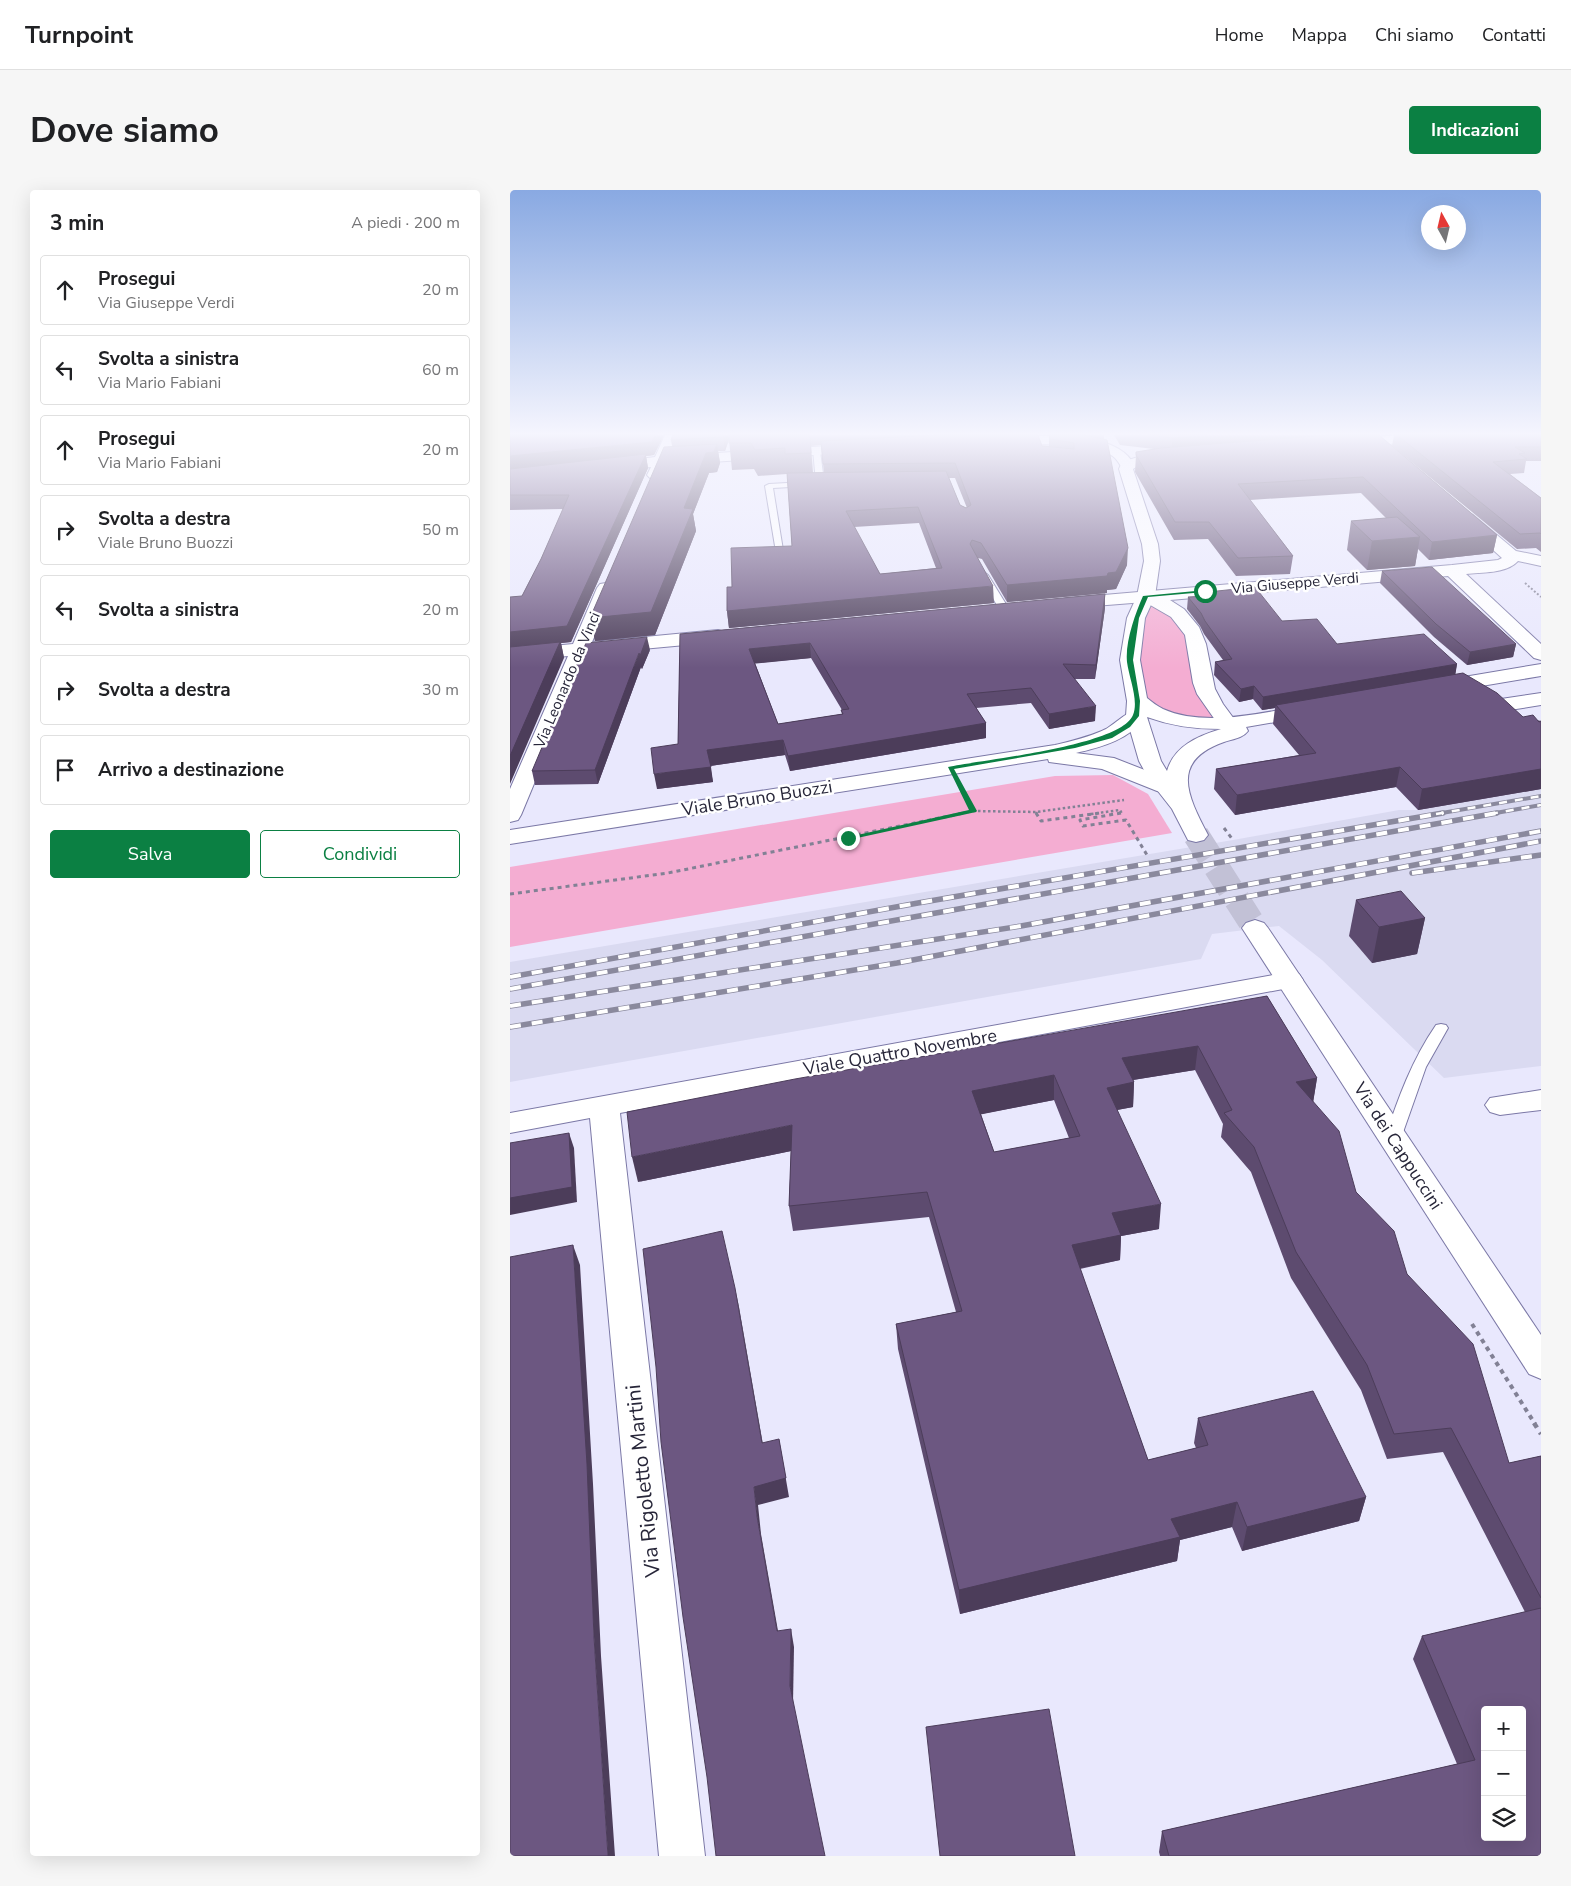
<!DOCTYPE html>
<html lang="it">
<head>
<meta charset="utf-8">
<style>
  body { margin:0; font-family:"Nunito Sans",sans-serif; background:#f6f6f6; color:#202124 }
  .controls { position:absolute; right:15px; bottom:15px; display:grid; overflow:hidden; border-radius:5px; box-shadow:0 5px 20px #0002 }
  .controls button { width:45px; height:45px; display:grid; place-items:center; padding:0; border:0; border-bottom:1px solid #e0e0e0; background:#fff; color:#202124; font:25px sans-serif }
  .compass { position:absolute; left:911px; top:15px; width:45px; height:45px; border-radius:50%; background:#fff; box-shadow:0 5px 20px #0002; rotate:352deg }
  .stop { position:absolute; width:15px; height:15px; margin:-11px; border:4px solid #0b8043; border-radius:50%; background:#fff }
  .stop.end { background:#0b8043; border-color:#fff; box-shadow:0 1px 5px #0008 }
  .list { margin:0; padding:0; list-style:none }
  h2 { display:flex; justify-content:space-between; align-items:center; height:65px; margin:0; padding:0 20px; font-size:21px }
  h2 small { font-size:16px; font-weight:400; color:#757577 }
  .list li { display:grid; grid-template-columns:32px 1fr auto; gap:15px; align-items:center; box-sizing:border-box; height:70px; margin:0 10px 10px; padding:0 10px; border:1px solid #e0e0e0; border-radius:5px }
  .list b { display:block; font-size:19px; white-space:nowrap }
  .list p { margin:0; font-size:16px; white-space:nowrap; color:#757577 }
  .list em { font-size:16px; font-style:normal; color:#757577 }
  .actions { display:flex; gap:10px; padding:15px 20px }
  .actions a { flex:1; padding:11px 0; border:1px solid #0b8043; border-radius:5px; text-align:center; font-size:18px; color:#0b8043 }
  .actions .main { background:#0b8043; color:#fff }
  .icon { flex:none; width:28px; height:28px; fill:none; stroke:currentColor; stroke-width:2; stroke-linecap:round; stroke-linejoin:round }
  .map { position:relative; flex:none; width:1031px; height:1666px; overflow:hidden; border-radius:5px }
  header { display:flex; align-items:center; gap:30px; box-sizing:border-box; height:70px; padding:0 25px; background:#fff; border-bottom:1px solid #e0e0e0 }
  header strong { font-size:24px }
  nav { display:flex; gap:28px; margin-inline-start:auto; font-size:18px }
  .intro { display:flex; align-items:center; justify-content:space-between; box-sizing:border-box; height:120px; padding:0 30px }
  h1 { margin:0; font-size:35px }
  .button { padding:12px 22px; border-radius:5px; background:#0b8043; color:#fff; font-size:18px; font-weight:700 }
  main { display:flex; gap:30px; padding:0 30px }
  aside { flex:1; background:#fff; border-radius:5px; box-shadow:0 5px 20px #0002 }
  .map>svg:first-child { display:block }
  .built { fill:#dadaf1 }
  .green { fill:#f4add2 }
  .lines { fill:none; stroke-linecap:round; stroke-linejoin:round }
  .secondary-tunnel { stroke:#c2c1d6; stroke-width:26; stroke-dasharray:26 12; stroke-linecap:butt }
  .service-casing { stroke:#7b78a6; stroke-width:2 }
  .minor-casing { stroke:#7b78a6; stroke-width:2 }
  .secondary-casing { stroke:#7b78a6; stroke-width:2 }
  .path-far4 { stroke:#828195; stroke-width:2; stroke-dasharray:2 2; stroke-linecap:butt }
  .path-far3 { stroke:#828195; stroke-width:2.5; stroke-dasharray:2.5 2.5; stroke-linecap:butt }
  .path-far2 { stroke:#828195; stroke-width:3; stroke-dasharray:4 4; stroke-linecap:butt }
  .path-far1 { stroke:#828195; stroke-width:4; stroke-dasharray:4.5 4.5; stroke-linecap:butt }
  .path { stroke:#828195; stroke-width:4.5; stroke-dasharray:5.5 5.5; stroke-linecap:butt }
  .service { fill:#fff; fill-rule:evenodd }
  .minor { fill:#fff; fill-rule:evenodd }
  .secondary { fill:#fff; fill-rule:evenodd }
  .rail-far1-casing { stroke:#8a899d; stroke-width:4 }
  .rail-casing { stroke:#8a899d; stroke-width:5.5 }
  .rail-far1 { stroke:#fff; stroke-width:2.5; stroke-dasharray:8; stroke-linecap:butt }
  .rail { stroke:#fff; stroke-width:4; stroke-dasharray:11; stroke-linecap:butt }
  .wall { fill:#5d4b6f; fill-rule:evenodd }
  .shaded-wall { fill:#4c3d5a }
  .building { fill:#6c5781; stroke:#4c3d5a; fill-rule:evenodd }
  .route { fill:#0b8043 }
  .labels { text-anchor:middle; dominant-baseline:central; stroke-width:5; stroke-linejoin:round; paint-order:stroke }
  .far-street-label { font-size:15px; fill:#272639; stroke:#fff }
  .street-label { font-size:18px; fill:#272639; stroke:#fff }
  .near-street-label { font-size:21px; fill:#272639; stroke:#fff }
</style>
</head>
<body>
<header>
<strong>Turnpoint</strong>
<nav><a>Home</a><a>Mappa</a><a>Chi siamo</a><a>Contatti</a></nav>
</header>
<div class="intro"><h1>Dove siamo</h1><a class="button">Indicazioni</a></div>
<main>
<aside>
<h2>3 min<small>A piedi · 200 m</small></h2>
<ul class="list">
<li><svg class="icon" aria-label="ahead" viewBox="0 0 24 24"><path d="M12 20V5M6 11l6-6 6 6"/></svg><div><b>Prosegui</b><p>Via Giuseppe Verdi</p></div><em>20 m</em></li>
<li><svg class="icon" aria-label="left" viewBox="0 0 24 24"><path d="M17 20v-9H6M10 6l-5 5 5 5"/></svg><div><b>Svolta a sinistra</b><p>Via Mario Fabiani</p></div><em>60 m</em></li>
<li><svg class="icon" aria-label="ahead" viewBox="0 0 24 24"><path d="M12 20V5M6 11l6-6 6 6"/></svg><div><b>Prosegui</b><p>Via Mario Fabiani</p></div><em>20 m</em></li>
<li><svg class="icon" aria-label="right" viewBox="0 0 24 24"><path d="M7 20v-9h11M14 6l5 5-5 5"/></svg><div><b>Svolta a destra</b><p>Viale Bruno Buozzi</p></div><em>50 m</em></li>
<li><svg class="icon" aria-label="left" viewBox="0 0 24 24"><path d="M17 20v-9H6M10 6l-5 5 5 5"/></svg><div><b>Svolta a sinistra</b></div><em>20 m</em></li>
<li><svg class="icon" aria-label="right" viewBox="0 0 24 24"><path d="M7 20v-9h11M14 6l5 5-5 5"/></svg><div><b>Svolta a destra</b></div><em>30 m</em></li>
<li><svg class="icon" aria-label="arrive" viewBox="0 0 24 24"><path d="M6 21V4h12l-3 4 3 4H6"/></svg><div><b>Arrivo a destinazione</b></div></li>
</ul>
<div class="actions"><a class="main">Salva</a><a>Condividi</a></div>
</aside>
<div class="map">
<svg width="1031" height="1666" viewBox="0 0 1031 1666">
  <rect width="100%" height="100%" fill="#e9e8fd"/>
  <polygon class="built" points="1031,599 1031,876 934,888 812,770 769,736 702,744 691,769 0,892 0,772 723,650 889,620 908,620"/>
  <g class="green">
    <polygon points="636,406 667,421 717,533 695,534 631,515 626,428"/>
    <polygon points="603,585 638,604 662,643 0,757 0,677 545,586"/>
  </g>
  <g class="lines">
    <polyline class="secondary-tunnel" points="686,645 745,738"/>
    <g class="service-casing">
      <g id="service">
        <polygon points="303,259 310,261 314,291 320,291 320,295 310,295 306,293"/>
        <polygon points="295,292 299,294 298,296 263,298 273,360 266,362 255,296 259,294"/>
        <polygon points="474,382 478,385 499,419 497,421 494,422 489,419 470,385"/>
        <path d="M 931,834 L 936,835 L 938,838 L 916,877 L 891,948 L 888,952 L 883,953 L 878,952 L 875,948 C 888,908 902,870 926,835 Z"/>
      </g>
    </g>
    <g class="minor-casing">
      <g id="minor">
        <polygon points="155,245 169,245 160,266 349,254 354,255 356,258 354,261 349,262 157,275 150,288 140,288 137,285 141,277 100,281 95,280 93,277 95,274 100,273 145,267"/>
        <path d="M 521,246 C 551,246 610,244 624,275 L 622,278 L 612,278 C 610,275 608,271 605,268 C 585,250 521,255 494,255 L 489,254 L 487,251 L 489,248 Z"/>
        <path d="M 957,323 L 963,325 L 1006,361 L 1031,366 L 1031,376 L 1008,371 C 996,384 972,382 956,384 L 1031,454 L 1031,470 L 1024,468 L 938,386 L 660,410 L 674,419 L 689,437 L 696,454 L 705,499 L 713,514 L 727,533 L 724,537 L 717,539 L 710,537 L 687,504 L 683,493 L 675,445 L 661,427 L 635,412 L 559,418 L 553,417 L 550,413 L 553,409 L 559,408 L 942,375 L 988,370 L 992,368 L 951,331 L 949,328 L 951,325 Z"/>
        <polygon points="96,393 102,394 105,398 82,452 208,440 215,442 217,446 215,450 208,452 78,464 11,625 8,630 0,632 0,599 58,466 0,472 0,460 63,454 87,398 90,394"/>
        <path d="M 966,496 L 973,498 L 991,509 L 1031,503 L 1031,515 L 987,522 C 976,519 962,511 956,502 L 959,498 Z"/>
        <path d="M 626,520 L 633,522 L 636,526 C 621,549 592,557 566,563 L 604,568 L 663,591 L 666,596 L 663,601 L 655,603 L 647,601 L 592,579 L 539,572 L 538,569 L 0,654 L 0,640 L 545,555 C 562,551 580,547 596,539 C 606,533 615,523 626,520 Z"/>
        <polygon points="780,782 789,784 793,790 789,796 110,923 195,1666 149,1666 80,928 0,943 0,923"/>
        <polygon points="1031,900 1031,920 990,925 980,922 975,915 980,908"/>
      </g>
    </g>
    <g class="secondary-casing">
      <g id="secondary">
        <polygon points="890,245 953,245 951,248 946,249 838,257 833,256 831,253 833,250 838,249"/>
        <path d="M 663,263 L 668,264 L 670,267 L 668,270 L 630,275 L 623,279 L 648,354 L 650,371 L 645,406 L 635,428 L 630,470 L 637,508 C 642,512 647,516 653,519 C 695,538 757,522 801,514 L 808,516 L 811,520 L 808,524 L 801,526 L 736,537 L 738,541 C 733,548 723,549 714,552 C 660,571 677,605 698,645 L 694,650 L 686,652 L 678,650 L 662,619 L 640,591 L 629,571 L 616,526 L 617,511 L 610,470 L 617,428 L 627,406 L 634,371 L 632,354 L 609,279 L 612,272 L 628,267 ZM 637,527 C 662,536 684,539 711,539 C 688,546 664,556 657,581 L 651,571 Z"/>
        <polygon points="1031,474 1031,486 930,503 923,501 920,497 923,493 930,491"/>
        <polygon points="745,730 754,733 758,738 1031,1145 1031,1189 1019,1184 732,738 736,733"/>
      </g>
    </g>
    <polyline class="path-far4" points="1015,393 1031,407"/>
    <g class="path-far3">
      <polyline points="463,621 526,622 614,610"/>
      <polyline points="526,622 527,624"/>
      <polyline points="448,624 463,621 452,601"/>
      <polyline points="581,624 610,620 612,624"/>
    </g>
    <g class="path-far2">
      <polyline points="526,623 531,631 590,623"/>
      <polyline points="611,623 570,630 573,636 616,630 637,665"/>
      <polyline points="714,638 723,650"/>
      <polyline points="0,704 158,683 454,623"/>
    </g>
    <polyline class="path-far1" points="962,1134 1025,1234"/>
    <polyline class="path" points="1024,1233 1031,1244"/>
    <use href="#service" class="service"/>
    <use href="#minor" class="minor"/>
    <use href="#secondary" class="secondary"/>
    <g class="rail-far1-casing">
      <g id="rail-far1">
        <polyline points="926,624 1031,606"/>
        <polyline points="980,624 1031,615"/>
      </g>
    </g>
    <g class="rail-casing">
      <g id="rail">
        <polyline points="902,683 1031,665"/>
        <polyline points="0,787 408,713 933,623"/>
        <polyline points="0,799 987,623"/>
        <polyline points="0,816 511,736 1031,641"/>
        <polyline points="0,837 387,773 1031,651"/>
      </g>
    </g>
    <use href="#rail-far1" class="rail-far1"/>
    <use href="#rail" class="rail"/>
  </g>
  <g class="wall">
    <polygon points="0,245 154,245 144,265 136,266 138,278 61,452 51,453 54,468 12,406 31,369 53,319 0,320"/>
    <path d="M 163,245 L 594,245 L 594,249 L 617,375 L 606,399 L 597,400 L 597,403 L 497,412 L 472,369 L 468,368 L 484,413 L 219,438 L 217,421 L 222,397 L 282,356 L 277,284 L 248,286 L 244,279 L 222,280 L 219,250 L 215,261 L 208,261 L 210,273 L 207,282 L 199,283 L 183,324 L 186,341 L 145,445 L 85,451 L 80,428 L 162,256 L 161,250 ZM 528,245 L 539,245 L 539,257 L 532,256 ZM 311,255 L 314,283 L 303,283 L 301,256 ZM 439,288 L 445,288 L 457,318 L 450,315 ZM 409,333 L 426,378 L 370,384 L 344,337 Z"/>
    <polygon points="604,245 870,245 869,245 987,345 983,363 919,370 908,359 905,376 857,380 837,360 841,331 876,328 851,303 740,310 783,366 780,384 726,386 698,349 664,350 625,282 626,265 644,259 610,255"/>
    <polygon points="884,245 1031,245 1031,271 1016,271 1014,283 1000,284 1031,308 1031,362 1026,358 1007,359 882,256"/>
    <polygon points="872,381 1006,454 1003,467 957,475 924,447 870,393"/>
    <polygon points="698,402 772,431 827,454 947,474 945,484 1013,527 1031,531 1031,599 908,620 886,597 725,625 704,599 706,579 789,565 763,534 765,518 752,520 743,509 729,512 704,485 705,472 713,470 694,444 690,436 677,419 678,407 698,406"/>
    <path d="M 595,404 L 595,418 L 585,489 L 564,489 L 585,531 L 539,539 L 521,513 L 466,518 L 476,533 L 476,548 L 280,581 L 275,565 L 200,576 L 203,592 L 147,599 L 168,554 L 170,444 ZM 301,468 L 332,520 L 331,520 L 332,524 L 268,534 L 245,473 Z"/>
    <polygon points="140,460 132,479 131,477 88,594 25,595 22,581"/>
    <polygon points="846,710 915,728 907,764 862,773 839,746"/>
    <path d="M 757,806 L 807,888 L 803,912 L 846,1002 L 897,1084 L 999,1273 L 1031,1266 L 1031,1666 L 650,1666 L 649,1662 L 652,1641 L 947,1574 L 903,1469 L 912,1446 L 1015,1422 L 933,1262 L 877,1269 L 851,1200 L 781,1088 L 741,982 L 711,947 L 713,934 L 685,880 L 623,890 L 624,892 L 623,917 L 607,920 L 649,1039 L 611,1046 L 610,1070 L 570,1079 L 638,1270 L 686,1258 L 684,1253 L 688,1228 L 856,1307 L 849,1331 L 732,1361 L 722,1337 L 670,1350 L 667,1371 L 450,1424 L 388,1159 L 386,1134 L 446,1122 L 419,1027 L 283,1041 L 279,1016 L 281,961 L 128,992 ZM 544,910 L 559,948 L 484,962 L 471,924 Z"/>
  </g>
  <g class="shaded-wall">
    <polygon points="145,245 154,245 144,265 136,266 138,278 61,452 51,453 54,468 0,594 0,442 135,266 0,280 0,266"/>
    <polygon points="214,245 220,245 215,261 213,247"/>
    <polygon points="698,245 850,245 662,261 662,248"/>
    <polygon points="207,254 210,273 207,282 199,283 183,324 186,341 145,445 85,451 80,428 196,263"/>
    <polygon points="987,345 983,363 919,370 922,352"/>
    <polygon points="910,347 905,376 857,380 862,351"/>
    <polygon points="618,358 617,375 606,399 597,400 597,403 497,412 497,395 598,383"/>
    <polygon points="483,396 484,413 219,438 217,421"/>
    <polygon points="595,404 595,418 585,489 586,475"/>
    <polygon points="137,447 140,460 132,479 131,477 88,594 85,580 129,463"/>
    <polygon points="300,453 301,468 241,474 239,459"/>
    <polygon points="1006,454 1003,467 957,475 960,462"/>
    <polygon points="947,474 945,487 768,518 766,515 765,518 752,520 753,507"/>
    <polygon points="744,496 743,509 729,512 731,499"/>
    <polygon points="586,516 585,531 539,539 539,524"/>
    <polygon points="476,533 476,548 280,581 278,566"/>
    <polygon points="273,550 275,565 200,576 197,560"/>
    <polygon points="201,577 203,592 147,599 144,584"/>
    <polygon points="890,577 886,597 725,625 727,605"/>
    <polygon points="1031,579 1031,599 908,620 912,599"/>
    <polygon points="915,728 907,764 862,773 869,737"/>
    <polygon points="688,856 685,880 610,892 612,868"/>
    <polygon points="544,885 544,910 463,926 462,901"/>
    <polygon points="807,888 803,913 786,892"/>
    <polygon points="624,892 623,917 596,922 597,898"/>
    <polygon points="282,935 286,960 128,992 122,967"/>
    <polygon points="59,943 64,958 67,1012 0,1025 0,1008"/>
    <polygon points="651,1014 649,1039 611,1046 610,1070 561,1080 562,1055 602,1023"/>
    <polygon points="63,1055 70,1075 83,1294 91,1466 105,1666 98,1666 84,1447"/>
    <polygon points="225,1098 229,1117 256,1272 252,1253"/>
    <polygon points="269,1249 279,1307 248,1315 251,1344 271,1458 267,1441 247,1326 244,1297"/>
    <polygon points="856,1307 849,1331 732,1361 737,1337"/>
    <polygon points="727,1312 722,1337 670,1350 667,1371 450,1424 449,1400 661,1329"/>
    <polygon points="281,1439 284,1457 283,1513 280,1496"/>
  </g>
  <g class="building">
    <polygon points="0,245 145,245 142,252 0,266"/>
    <polygon points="163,245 214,245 213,247 161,250"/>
    <polygon points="220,245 243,245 220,246"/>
    <polygon points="243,245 300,245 301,263 275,264 275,258 245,260 241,253 219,253 219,246"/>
    <path d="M 429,245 L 528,245 L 532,256 L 564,259 L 564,253 L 540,249 L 539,245 L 575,245 L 597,250 L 618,358 L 606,382 L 598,383 L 597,386 L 497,395 L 471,353 L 462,350 L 460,354 L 483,396 L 217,421 L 217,397 L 222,397 L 221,358 L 282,356 L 277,283 L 436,281 L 450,315 L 456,318 L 461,315 L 445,273 L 313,274 L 311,251 ZM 408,317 L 432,378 L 370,384 L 336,321 Z"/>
    <polygon points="640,245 698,245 662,248"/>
    <polygon points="819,245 869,245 987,345 922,352 853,287 728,294 783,366 728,368 699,332 665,332 626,265 626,262 651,258"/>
    <polygon points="887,245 1031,245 1031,257 1005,257 1015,263 1009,264 1017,269 983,272 1031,308 1031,344 1030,343 1010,344"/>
    <polygon points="207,254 204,262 196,263 174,318 183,319 141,422 80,428 154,257"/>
    <polygon points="136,264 57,436 0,442 0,407 12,406 31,369 59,305 0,305 0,279"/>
    <polygon points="887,327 910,347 862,351 841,331"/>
    <polygon points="922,377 1006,454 960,462 926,434 872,381"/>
    <polygon points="745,397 772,431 807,429 827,454 914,444 947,474 753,507 744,496 731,499 705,472 722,469 695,431 691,423 678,407 701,406 698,402"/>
    <path d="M 595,404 L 586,475 L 553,474 L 586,516 L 539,524 L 521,498 L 457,504 L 476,533 L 278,566 L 273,550 L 197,560 L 201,577 L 144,584 L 141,558 L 168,554 L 170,444 ZM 300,453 L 339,519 L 331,520 L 333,524 L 268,534 L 239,459 Z"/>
    <polygon points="137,447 130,466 129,463 85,580 22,581 76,453"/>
    <polygon points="50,452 0,566 0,457"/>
    <polygon points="953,483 987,503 1013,527 1023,525 1029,532 1031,531 1031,579 912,599 890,577 727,605 706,579 806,563 766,515"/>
    <polygon points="891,701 915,728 869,737 846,710"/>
    <path d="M 757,806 L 807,888 L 786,892 L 829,941 L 846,1002 L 884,1041 L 897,1084 L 963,1154 L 999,1273 L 1031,1266 L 1031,1408 L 941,1238 L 884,1244 L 857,1175 L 786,1062 L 744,957 L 714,923 L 722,920 L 688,856 L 612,868 L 624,892 L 597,898 L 651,1014 L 602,1023 L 611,1045 L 562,1055 L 638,1270 L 698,1255 L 688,1228 L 803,1201 L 856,1307 L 737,1337 L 727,1312 L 661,1329 L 670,1347 L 449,1400 L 386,1134 L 452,1121 L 417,1002 L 279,1016 L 282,935 L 122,967 L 117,922 L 285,889 ZM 544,885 L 570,946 L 484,962 L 462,901 Z"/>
    <polygon points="59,943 62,997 0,1008 0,953"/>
    <polygon points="212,1041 225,1098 252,1253 269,1249 276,1288 244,1297 247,1326 267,1441 281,1439 280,1496 315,1666 206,1666 197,1587 173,1427 151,1252 146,1177 133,1059"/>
    <polygon points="63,1055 77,1274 84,1447 98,1666 0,1666 0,1067"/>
    <path d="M 1031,1418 L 1031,1666 L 659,1666 L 652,1641 L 965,1570 L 912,1446 ZM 975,1520 L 1012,1520 L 1012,1647 L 975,1647 Z"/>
    <polygon points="539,1519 565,1666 430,1666 416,1537"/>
  </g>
  <linearGradient id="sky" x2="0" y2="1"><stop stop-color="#89a9e2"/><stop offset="0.51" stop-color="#f5f5fe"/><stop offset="1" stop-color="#f5f5fe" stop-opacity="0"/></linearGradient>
  <rect width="1031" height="478" fill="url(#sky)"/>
  <path class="route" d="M 696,400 L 695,402 L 638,407 L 629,428 L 623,470 L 630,511 L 629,526 L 620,537 L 602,548 L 565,558 L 444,579 L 467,621 L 466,622 L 338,650 L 334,648 L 459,620 L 438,577 C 471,570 611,556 623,525 C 629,510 619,488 617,472 C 615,452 625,424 633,406 Z"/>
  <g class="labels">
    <g class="far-street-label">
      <text transform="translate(785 393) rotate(-5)">Via Giuseppe Verdi</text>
      <text transform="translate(57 490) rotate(-67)">Via Leonardo da Vinci</text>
    </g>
    <g class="street-label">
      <text transform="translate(247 608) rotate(-9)">Viale Bruno Buozzi</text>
      <text transform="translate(390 862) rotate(-10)">Viale Quattro Novembre</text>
      <text transform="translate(888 956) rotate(57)">Via dei Cappuccini</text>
    </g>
    <g class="near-street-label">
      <text transform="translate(133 1291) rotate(-96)">Via Rigoletto Martini</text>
    </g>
  </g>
</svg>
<div class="controls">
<button>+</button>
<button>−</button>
<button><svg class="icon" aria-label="layers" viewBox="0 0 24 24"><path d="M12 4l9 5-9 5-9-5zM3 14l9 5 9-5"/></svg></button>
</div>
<svg class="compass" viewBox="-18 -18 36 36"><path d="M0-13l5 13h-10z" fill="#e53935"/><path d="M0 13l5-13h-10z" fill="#757577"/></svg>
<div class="stop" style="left:695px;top:401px"></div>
<div class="stop end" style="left:338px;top:648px"></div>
</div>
</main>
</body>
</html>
